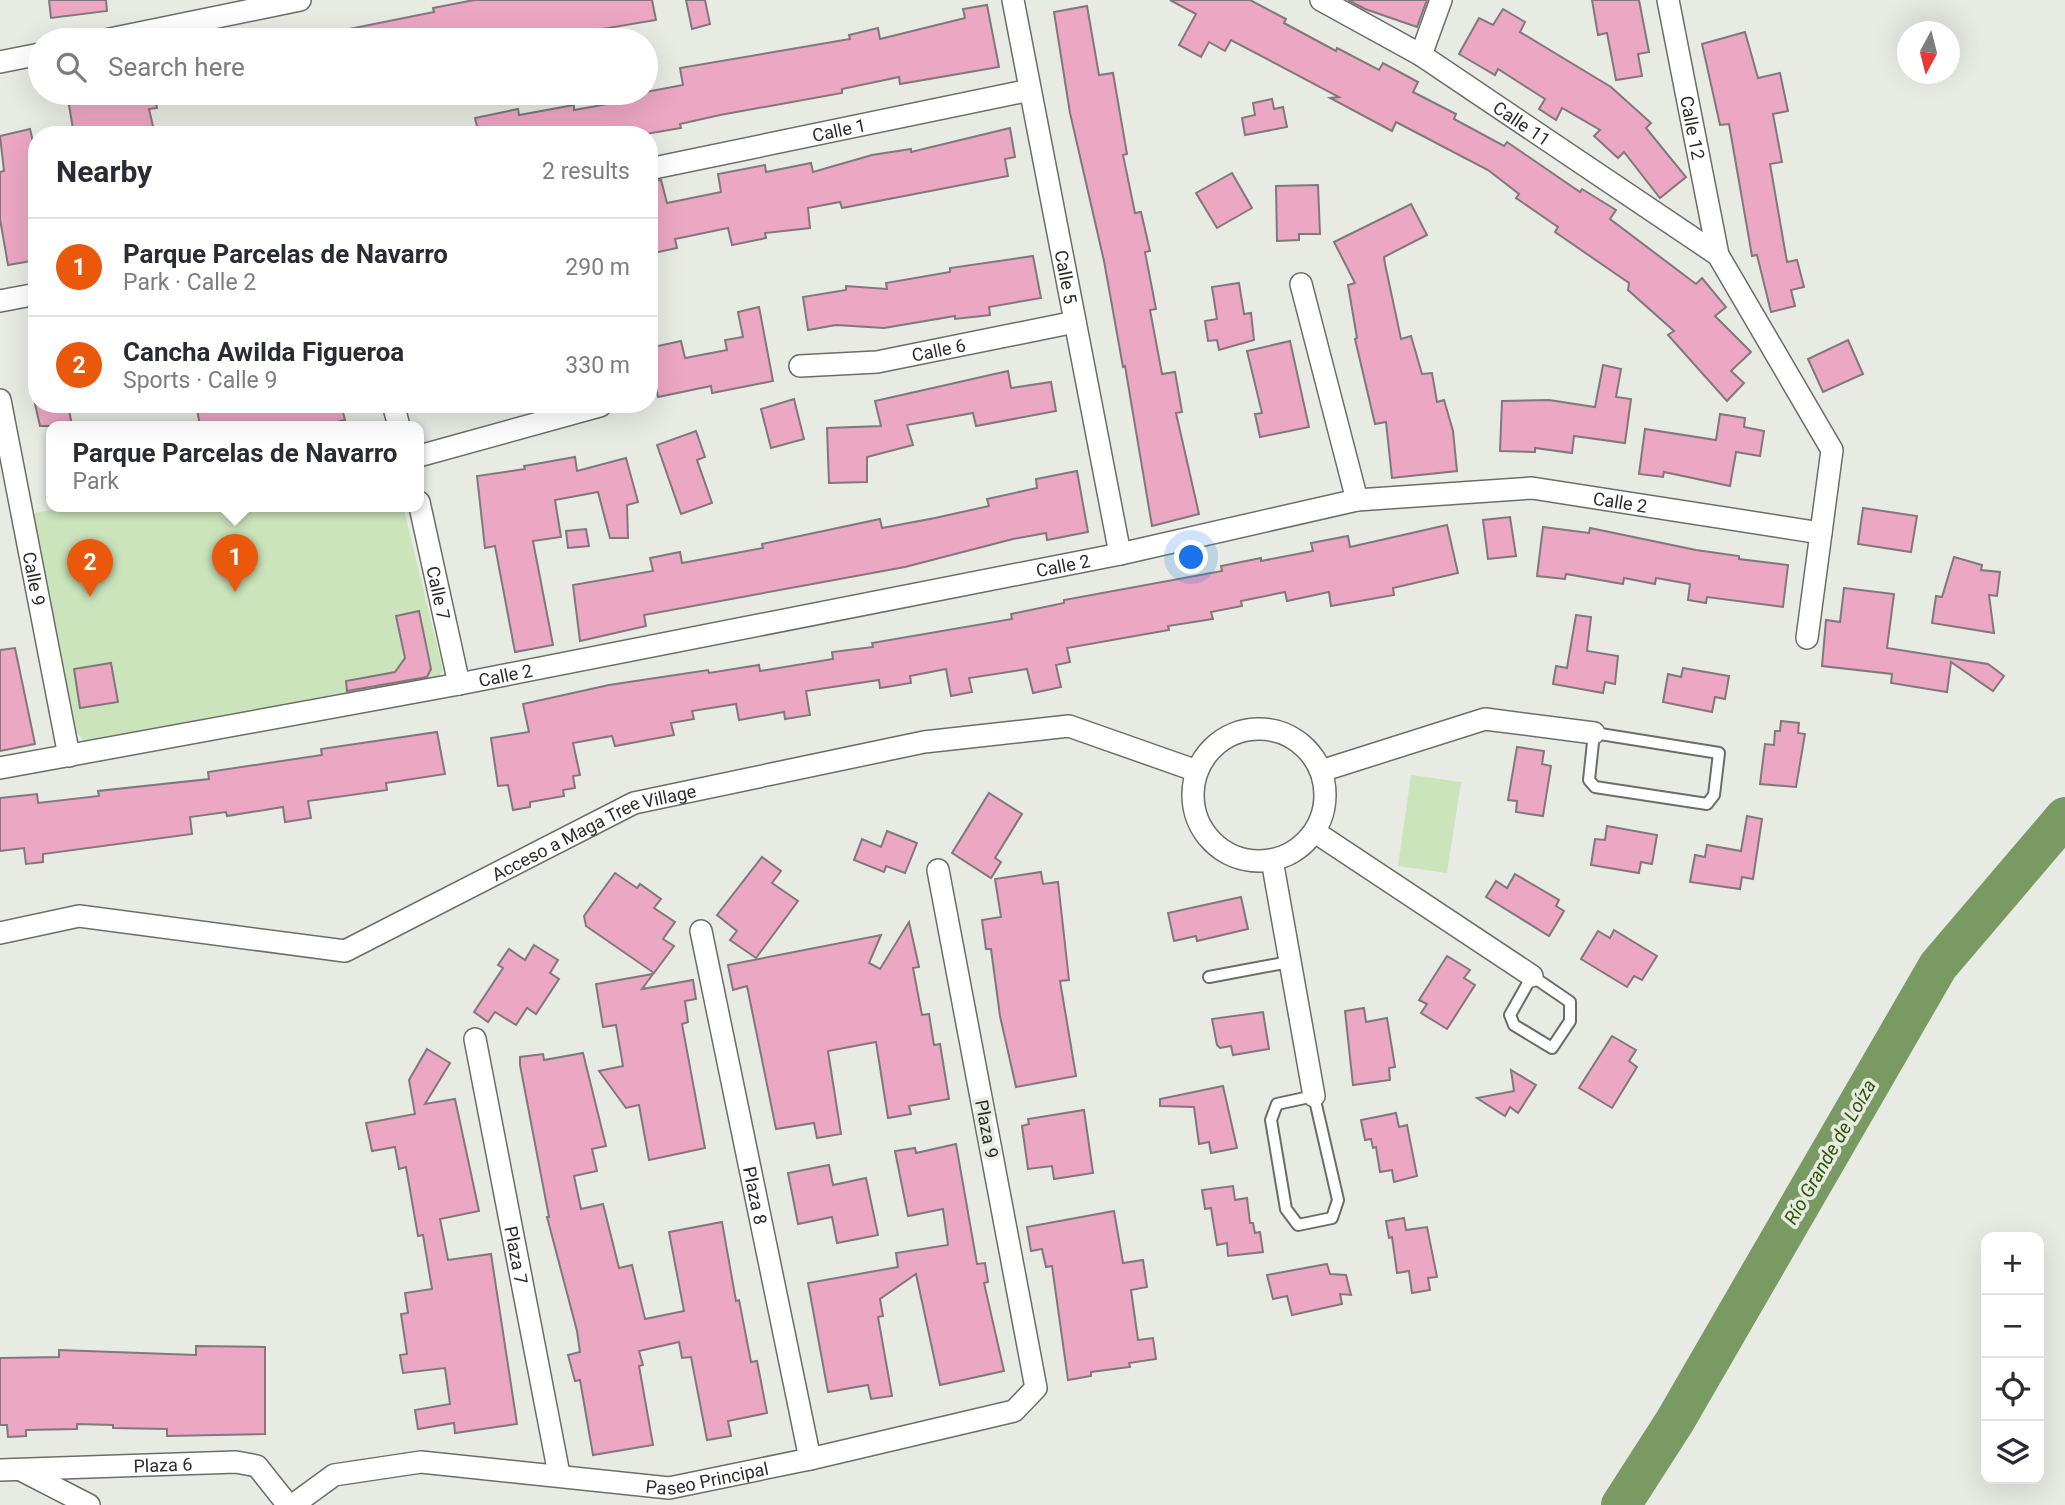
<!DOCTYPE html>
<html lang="en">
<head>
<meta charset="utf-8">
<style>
  body { margin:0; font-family:Roboto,sans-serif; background:#f7f7f7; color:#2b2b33 }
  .controls { position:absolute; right:21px; bottom:21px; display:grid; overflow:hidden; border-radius:14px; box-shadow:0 7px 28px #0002 }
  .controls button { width:63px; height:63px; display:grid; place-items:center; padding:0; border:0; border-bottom:2px solid #e1e1e2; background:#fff; color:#2b2b33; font:35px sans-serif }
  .compass { position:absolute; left:1897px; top:21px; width:63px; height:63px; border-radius:50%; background:#fff; box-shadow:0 7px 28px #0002; rotate:187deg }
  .you { position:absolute; left:1192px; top:558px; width:24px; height:24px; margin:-18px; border:5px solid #fff; border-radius:50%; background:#1a73e8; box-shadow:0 0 0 10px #1a73e833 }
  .badge { display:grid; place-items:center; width:46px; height:46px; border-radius:50%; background:#ea580c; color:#fff; font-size:23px; font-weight:700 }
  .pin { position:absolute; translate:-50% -58px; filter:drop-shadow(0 2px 4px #0008) }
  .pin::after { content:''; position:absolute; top:37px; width:24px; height:21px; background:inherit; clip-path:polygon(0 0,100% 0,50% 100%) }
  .popup { position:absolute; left:46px; top:421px; width:378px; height:91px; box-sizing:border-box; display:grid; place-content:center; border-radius:14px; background:#fff; filter:drop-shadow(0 2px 5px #0005); font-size:23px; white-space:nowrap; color:#7c7c81 }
  .popup b { font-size:26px; color:#2b2b33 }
  .popup::after { content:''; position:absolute; left:50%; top:100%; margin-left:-14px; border:14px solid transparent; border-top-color:#fff }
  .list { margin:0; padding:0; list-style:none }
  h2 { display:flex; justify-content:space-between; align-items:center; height:91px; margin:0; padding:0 28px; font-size:30px }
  h2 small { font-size:23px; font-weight:400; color:#7c7c81 }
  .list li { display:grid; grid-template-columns:46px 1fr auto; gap:21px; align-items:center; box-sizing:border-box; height:98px; padding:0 28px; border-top:2px solid #e1e1e2 }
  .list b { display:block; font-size:26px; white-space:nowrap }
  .list p { margin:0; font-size:23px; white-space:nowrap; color:#7c7c81 }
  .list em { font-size:23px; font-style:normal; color:#7c7c81 }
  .icon { flex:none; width:38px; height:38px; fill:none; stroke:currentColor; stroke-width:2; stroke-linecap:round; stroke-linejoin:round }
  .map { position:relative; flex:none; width:2065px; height:1505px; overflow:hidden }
  .search { position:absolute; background:#fff; box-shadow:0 7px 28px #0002; left:28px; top:28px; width:630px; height:77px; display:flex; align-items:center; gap:18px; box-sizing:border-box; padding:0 24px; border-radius:38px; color:#7c7c81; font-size:26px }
  .panel { position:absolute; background:#fff; box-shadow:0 7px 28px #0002; left:28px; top:126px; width:630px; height:287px; border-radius:28px }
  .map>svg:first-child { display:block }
  .green { fill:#cbe4bb }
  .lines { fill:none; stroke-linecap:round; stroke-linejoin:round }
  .river { stroke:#799a62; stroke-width:40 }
  .building { fill:#eca7c2; stroke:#80787b; stroke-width:2 }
  .service-casing { stroke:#6a6e68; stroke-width:14 }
  .minor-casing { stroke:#6a6e68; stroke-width:24 }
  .service { stroke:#fff; stroke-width:10 }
  .minor { stroke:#fff; stroke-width:21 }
  .labels { text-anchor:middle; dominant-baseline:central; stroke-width:7; stroke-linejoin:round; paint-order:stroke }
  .street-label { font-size:18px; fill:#2c2d2b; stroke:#e7ebe4 }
  .water-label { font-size:19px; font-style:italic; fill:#2f5600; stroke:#e7ebe4 }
</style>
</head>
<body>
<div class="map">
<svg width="2065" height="1505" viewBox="0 0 2065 1505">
  <rect width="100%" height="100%" fill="#e7ebe4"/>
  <g class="green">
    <polygon points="69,506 403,506 443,670 435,683 98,745 85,742 71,726 30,514"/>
    <polygon points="1411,775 1461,782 1447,873 1398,866"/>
  </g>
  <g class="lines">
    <polyline class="river" points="1621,1505 1675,1421 1938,966 2065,817"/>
  </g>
  <g class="building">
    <polygon points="49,0 106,0 107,11 51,18"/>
    <polygon points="474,0 652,0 656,20 560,36 560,40 335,40 334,32 434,12 433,8"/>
    <polygon points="686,0 705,0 710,24 692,29"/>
    <polygon points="1170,0 1250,0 1286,19 1284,23 1336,51 1337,48 1379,70 1383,63 1418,82 1413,92 1456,114 1454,119 1504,146 1507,142 1580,192 1582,189 1616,210 1610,219 1696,284 1702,278 1726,307 1715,316 1751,352 1731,371 1744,383 1727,401 1668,335 1674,331 1628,290 1629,283 1555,232 1558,227 1516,198 1519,194 1488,170 1396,122 1392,131 1330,98 1339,97 1231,40 1225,51 1209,42 1201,57 1179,45 1196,14"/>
    <polygon points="1348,0 1427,0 1417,27 1365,9"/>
    <polygon points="1592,0 1639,0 1649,52 1638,54 1642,76 1616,80 1607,33 1598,35"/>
    <polygon points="987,5 999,67 900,84 899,77 842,89 842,93 720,115 680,124 681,128 640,135 479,135 475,118 518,109 519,115 574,105 574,110 636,99 635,94 683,85 680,68 850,39 849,35 878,28 880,39 965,18 963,9"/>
    <polygon points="1087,6 1099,75 1113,73 1127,154 1123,155 1135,213 1141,212 1150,251 1145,252 1156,309 1150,310 1162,374 1175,372 1182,412 1176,413 1199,514 1152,526 1125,366 1123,367 1104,261 1070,113 1054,12"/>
    <polygon points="1503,9 1525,22 1520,32 1611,87 1651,123 1646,128 1686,177 1660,198 1624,152 1618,158 1594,136 1600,130 1562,108 1556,120 1539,109 1545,99 1498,69 1495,75 1459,54 1479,18 1493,25"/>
    <polygon points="1745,32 1758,78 1780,73 1788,111 1773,114 1782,162 1770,164 1787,262 1797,260 1804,287 1791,290 1795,306 1771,312 1757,255 1752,256 1729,124 1720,125 1702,44"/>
    <polygon points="67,93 154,93 157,108 149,109 155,135 74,135"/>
    <polygon points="1272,99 1274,109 1283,107 1287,127 1245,135 1242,118 1255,115 1253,103"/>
    <polygon points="1010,128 1015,157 1005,159 1008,176 842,208 840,202 808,208 810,228 765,233 766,238 732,245 728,228 675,239 677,248 649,254 649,182 661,180 667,203 721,192 718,174 765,165 766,172 811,163 813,172 872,155 911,149 911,152"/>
    <polygon points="30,129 37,159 37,260 8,265 0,219 0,172 4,171 0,136"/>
    <polygon points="1232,173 1252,208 1217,228 1196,193"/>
    <polygon points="1318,185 1320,234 1299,234 1299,240 1277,241 1276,186"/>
    <polygon points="1411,204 1427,235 1384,257 1385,264 1401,339 1411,336 1422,374 1432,373 1437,402 1444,400 1453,431 1457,471 1392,478 1386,422 1375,424 1355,339 1357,338 1348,285 1355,283 1334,242"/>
    <polygon points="1033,256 1041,298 989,307 990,315 955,319 955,316 884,328 836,325 808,330 803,297 846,290 846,286 887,289 886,283 950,272 950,268"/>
    <polygon points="1239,283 1244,314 1251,313 1254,340 1219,350 1217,340 1208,341 1205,321 1217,319 1212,287"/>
    <polygon points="759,307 773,381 712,393 711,386 658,397 649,348 681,341 685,358 727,350 725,340 743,337 738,312"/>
    <polygon points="1848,340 1863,374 1823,392 1808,359"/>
    <polygon points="1290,341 1309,427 1260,437 1255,414 1262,413 1247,351"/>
    <polygon points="1603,365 1621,369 1616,397 1631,399 1625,443 1574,436 1572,453 1535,448 1535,452 1500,451 1502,401 1549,400 1595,407"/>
    <polygon points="1008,371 1011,388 1051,382 1056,411 976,426 973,413 907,425 913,445 867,457 867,482 829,483 827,428 881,426 875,401"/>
    <polygon points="794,399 804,439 771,448 761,409"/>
    <polygon points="35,404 68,404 72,426 40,426"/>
    <polygon points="196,404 341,404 345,420 320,426 200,426"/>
    <polygon points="1720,414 1745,418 1744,427 1764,431 1760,456 1736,452 1730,486 1664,472 1663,477 1639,474 1645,429 1716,440"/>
    <polygon points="696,431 705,457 697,460 712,503 681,514 657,445"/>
    <polygon points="575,457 577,471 626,458 638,502 627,505 628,538 610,538 598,492 555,500 561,537 533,541 553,645 515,652 495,546 485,548 477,476 525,469 524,466"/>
    <polygon points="1077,471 1088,532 1047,540 1046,533 1013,539 905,567 644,615 646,626 580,641 573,585 653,571 650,558 680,552 682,563 763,548 762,544 880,519 882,528 935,518 989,506 987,499 1037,488 1036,479"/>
    <polygon points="1863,508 1917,516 1911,552 1858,544"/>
    <polygon points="1510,517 1516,556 1488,559 1483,520"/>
    <polygon points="1447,525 1458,573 1393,588 1394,595 1331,606 1329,592 1287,601 1285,592 1241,601 1242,606 1211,612 1213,619 1168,626 1169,630 1067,648 1070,662 1056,665 1061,687 1033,693 1027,669 969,678 972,692 951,696 946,669 910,676 911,683 880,688 879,680 806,691 810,715 785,719 784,712 739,720 736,704 692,711 694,719 671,723 674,735 615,746 612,736 573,743 580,775 573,776 575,788 563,790 564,796 530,802 530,807 513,810 508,785 498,786 491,738 529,732 523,704 609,685 708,670 709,673 759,665 760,671 833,659 832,652 873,647 872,643 1012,619 1011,614 1064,603 1064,600 1222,571 1221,566 1261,558 1261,561 1313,551 1311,543 1348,536 1350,547"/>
    <polygon points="1543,527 1589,533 1590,528 1696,550 1739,556 1739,559 1788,565 1783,607 1707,597 1706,603 1688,600 1690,584 1656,578 1655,584 1624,578 1623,584 1566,574 1565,579 1537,576"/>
    <polygon points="586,529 589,546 568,548 566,531"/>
    <polygon points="1954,557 1982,565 1981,570 2000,572 1997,596 1989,595 1994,633 1932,623 1936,596 1942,597"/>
    <polygon points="1844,588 1894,594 1887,648 1988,664 2004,676 1993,691 1951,662 1947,692 1891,683 1892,674 1822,666 1826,620 1840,622"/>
    <polygon points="419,611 431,669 427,677 347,691 346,681 395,672 405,658 396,616"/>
    <polygon points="1576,615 1591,617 1587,651 1618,656 1615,684 1605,682 1603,693 1553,684 1556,666 1567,668"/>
    <polygon points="15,648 35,744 0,751 0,650"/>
    <polygon points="111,663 118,702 80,708 74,669"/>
    <polygon points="1683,668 1729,676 1725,699 1715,697 1712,712 1663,702 1668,674 1681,677"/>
    <polygon points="1781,721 1799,723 1798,733 1805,734 1796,787 1760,784 1765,744 1774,745 1775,731 1780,731"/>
    <polygon points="437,732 445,774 386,783 387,790 308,801 311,818 285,822 283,807 227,816 226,812 190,817 192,834 43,854 43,862 26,864 24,848 0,851 0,798 37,794 38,803 99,796 98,791 209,779 208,772 322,755 321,749"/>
    <polygon points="1517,747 1544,751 1542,764 1551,766 1543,816 1516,812 1517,801 1508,800"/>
    <polygon points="989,793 1022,814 995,858 1001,862 991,878 952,853"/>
    <polygon points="1747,816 1762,819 1753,879 1742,877 1740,889 1690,882 1695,855 1705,857 1707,845 1741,851"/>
    <polygon points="1607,826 1657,835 1652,864 1641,862 1639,873 1591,865 1595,839 1605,840"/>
    <polygon points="887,831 917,843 905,873 886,866 884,872 854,860 862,839 881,847"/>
    <polygon points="762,857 781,871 772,883 798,901 756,958 730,940 737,931 717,915"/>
    <polygon points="1041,872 1043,884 1058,882 1069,980 1060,981 1076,1076 1016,1087 1000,1016 991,949 986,949 982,920 1001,917 995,879"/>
    <polygon points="615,873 637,888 640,884 661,899 654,908 675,922 663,939 674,946 654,973 586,926 584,916"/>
    <polygon points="1515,874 1559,900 1556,906 1564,911 1549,936 1486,897 1496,881 1507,888"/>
    <polygon points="1241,897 1248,929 1197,941 1196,936 1174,941 1168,913"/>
    <polygon points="909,922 919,967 913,968 922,1015 929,1014 934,1045 940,1044 949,1099 909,1106 911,1114 888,1118 876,1042 828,1051 841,1134 817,1138 814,1123 776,1129 747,986 733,990 728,965 881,935 869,963 880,969"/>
    <polygon points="1614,930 1657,956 1642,980 1634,976 1627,987 1581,959 1598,931 1610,938"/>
    <polygon points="534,945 558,960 550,973 559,979 536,1014 527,1008 516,1025 495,1012 488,1022 474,1012 503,968 498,965 509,949 525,960"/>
    <polygon points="1447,956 1470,970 1464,978 1475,985 1447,1029 1421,1013 1427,1004 1419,1000"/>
    <polygon points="653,974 642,989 693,980 696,999 685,1001 688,1022 682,1024 705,1148 649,1160 639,1105 626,1108 599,1071 623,1066 616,1025 603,1027 596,984"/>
    <polygon points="1364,1008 1366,1022 1387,1018 1395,1067 1389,1068 1390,1080 1353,1085 1345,1011"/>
    <polygon points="1263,1012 1269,1049 1233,1055 1231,1046 1220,1048 1217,1045 1212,1019"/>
    <polygon points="1612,1036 1636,1050 1629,1061 1637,1067 1612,1108 1579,1088"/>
    <polygon points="427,1049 450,1063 425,1104 455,1099 479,1211 440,1219 448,1260 491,1254 517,1424 455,1433 454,1423 418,1429 415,1410 450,1404 445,1368 403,1373 400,1355 407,1354 401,1314 408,1313 405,1293 432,1289 423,1235 418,1236 406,1167 399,1169 395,1147 372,1151 366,1123 415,1114 409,1080"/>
    <polygon points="583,1053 606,1146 592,1149 597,1171 574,1176 581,1209 603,1204 619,1268 632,1265 645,1319 684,1311 669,1232 722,1222 736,1301 739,1300 751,1362 757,1361 767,1413 728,1421 731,1436 707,1440 691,1357 682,1358 679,1342 639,1351 643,1365 639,1366 653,1445 593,1455 580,1380 575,1381 568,1355 580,1352 577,1331 547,1217 549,1217 520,1065 520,1057 543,1054 544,1060"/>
    <polygon points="1511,1070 1536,1085 1518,1113 1510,1107 1505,1116 1477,1098 1514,1091"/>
    <polygon points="1223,1086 1237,1148 1211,1153 1209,1142 1199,1144 1194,1107 1160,1106 1160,1099"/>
    <polygon points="1084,1110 1093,1173 1054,1179 1052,1166 1028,1169 1022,1126 1029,1124 1028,1119"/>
    <polygon points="1396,1113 1399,1127 1407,1125 1417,1176 1394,1182 1392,1170 1380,1172 1376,1147 1373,1148 1371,1139 1365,1140 1361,1120"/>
    <polygon points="956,1144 977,1264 985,1263 988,1282 984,1283 1004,1371 940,1385 916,1274 880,1299 883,1316 878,1317 892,1396 871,1399 868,1385 828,1392 808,1283 898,1267 896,1253 948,1245 943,1209 908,1216 895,1151 915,1148 916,1153"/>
    <polygon points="829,1165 833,1185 866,1178 878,1235 837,1243 832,1217 798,1224 788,1173"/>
    <polygon points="1233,1186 1235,1200 1247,1198 1250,1223 1253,1223 1255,1233 1260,1232 1263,1252 1228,1256 1227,1243 1217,1245 1211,1208 1205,1209 1202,1190"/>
    <polygon points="1114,1211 1123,1263 1143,1260 1147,1287 1131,1290 1138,1340 1153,1338 1156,1359 1129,1363 1130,1367 1091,1372 1091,1376 1068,1380 1052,1266 1046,1267 1042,1249 1031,1251 1027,1227"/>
    <polygon points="1404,1218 1406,1230 1427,1227 1437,1277 1428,1278 1430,1290 1412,1293 1409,1271 1397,1273 1392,1237 1389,1238 1386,1221"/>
    <polygon points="1327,1264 1330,1274 1346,1275 1351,1295 1340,1294 1342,1304 1292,1315 1287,1296 1273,1299 1267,1275"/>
    <polygon points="196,1346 265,1347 265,1434 167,1436 167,1429 113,1428 113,1425 77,1424 77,1429 26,1430 26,1436 8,1437 7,1425 0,1425 0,1358 59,1357 59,1350 196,1355"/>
  </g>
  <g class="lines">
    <g class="service-casing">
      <g id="service">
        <polygon points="1594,733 1719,753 1714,795 1707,804 1595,787 1589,780"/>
        <polygon points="1532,976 1570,1002 1570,1021 1552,1048 1514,1025 1510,1015"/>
        <polyline points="1209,977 1289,962"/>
        <polygon points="1314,1096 1338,1200 1332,1218 1298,1225 1286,1209 1271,1120 1277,1104"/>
      </g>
    </g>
    <g class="minor-casing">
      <g id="minor">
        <path id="s1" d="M 1013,0 L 1120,554"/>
        <path id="s2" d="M 1321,0 L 1421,55 L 1718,255"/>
        <path id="s3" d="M 1668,0 L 1718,255 L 1832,450 L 1807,638"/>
        <polyline points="105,40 300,0"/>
        <polyline points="1421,55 1441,0"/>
        <polyline points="0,62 40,54"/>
        <path id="s4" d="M 649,169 L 1030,90"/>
        <polyline points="1301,284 1357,500"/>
        <polyline points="0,301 37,294"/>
        <path id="s5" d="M 800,366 L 877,362 L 1075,322"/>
        <path id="s6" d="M 0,400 L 69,756"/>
        <polyline points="393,404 399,426"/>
        <polyline points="419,456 600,406"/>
        <path id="s7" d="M 419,502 L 459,684"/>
        <circle cx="1259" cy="795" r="66"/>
        <path id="s8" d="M 0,768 L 459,684 L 1120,554 L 1357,500 L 1532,488 L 1821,533"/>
        <polyline points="1321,771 1485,719 1594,733"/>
        <polyline points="1315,832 1532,976"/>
        <polyline points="1272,860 1314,1096"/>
        <path id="s9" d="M 701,931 L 810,1459"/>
        <path id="s10" d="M 0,933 L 79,916 L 345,951 L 634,803 L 924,742 L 1069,726 L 1197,771"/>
        <path id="s11" d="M 475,1039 L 559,1474"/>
        <path id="s12" d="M 0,1470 L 236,1462 L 257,1466 L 288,1505"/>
        <polyline points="21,1470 89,1505"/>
        <path id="s13" d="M 293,1505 L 334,1475 L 421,1462 L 669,1488 L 810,1459 L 1014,1411 L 1036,1388 L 938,870"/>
      </g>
    </g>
    <use href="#service" class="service"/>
    <use href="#minor" class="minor"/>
  </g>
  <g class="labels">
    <g class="street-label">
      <text stroke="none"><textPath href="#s2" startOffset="236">Calle 11</textPath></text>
      <text stroke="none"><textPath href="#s3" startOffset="130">Calle 12</textPath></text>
      <text stroke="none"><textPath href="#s4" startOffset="194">Calle 1</textPath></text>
      <text stroke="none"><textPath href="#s1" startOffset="282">Calle 5</textPath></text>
      <text stroke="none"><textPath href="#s5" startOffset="140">Calle 6</textPath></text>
      <text stroke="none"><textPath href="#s8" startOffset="1648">Calle 2</textPath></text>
      <text stroke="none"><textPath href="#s8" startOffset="1082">Calle 2</textPath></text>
      <text stroke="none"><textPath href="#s6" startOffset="182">Calle 9</textPath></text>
      <text stroke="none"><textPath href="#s7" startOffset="93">Calle 7</textPath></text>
      <text stroke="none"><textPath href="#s8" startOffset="514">Calle 2</textPath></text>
      <text stroke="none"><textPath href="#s10" startOffset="626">Acceso a Maga Tree Village</textPath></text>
      <text transform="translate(987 1129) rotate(79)">Plaza 9</text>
      <text stroke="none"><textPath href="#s9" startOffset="270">Plaza 8</textPath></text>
      <text stroke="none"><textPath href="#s11" startOffset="220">Plaza 7</textPath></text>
      <text stroke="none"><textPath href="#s12" startOffset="163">Plaza 6</textPath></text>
      <text stroke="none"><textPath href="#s13" startOffset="427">Paseo Principal</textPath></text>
    </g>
    <g class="water-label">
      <text transform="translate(1830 1152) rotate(-60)">Río Grande de Loíza</text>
    </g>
  </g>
</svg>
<div class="controls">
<button>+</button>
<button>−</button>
<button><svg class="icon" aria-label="locate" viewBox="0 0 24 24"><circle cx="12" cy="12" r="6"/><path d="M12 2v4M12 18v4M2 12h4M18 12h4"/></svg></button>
<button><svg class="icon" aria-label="layers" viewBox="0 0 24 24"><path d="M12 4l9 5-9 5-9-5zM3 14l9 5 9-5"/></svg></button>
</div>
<svg class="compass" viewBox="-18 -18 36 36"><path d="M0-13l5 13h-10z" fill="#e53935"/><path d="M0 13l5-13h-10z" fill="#7c7c81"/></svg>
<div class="you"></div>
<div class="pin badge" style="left:235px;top:592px">1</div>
<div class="popup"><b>Parque Parcelas de Navarro</b>Park</div>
<div class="pin badge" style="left:90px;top:597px">2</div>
<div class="search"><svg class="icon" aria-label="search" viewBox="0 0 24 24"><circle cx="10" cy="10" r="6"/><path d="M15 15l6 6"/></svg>Search here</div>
<section class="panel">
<h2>Nearby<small>2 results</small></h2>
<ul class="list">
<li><span class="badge">1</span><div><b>Parque Parcelas de Navarro</b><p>Park · Calle 2</p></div><em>290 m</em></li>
<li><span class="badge">2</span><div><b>Cancha Awilda Figueroa</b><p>Sports · Calle 9</p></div><em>330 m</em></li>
</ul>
</section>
</div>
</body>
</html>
